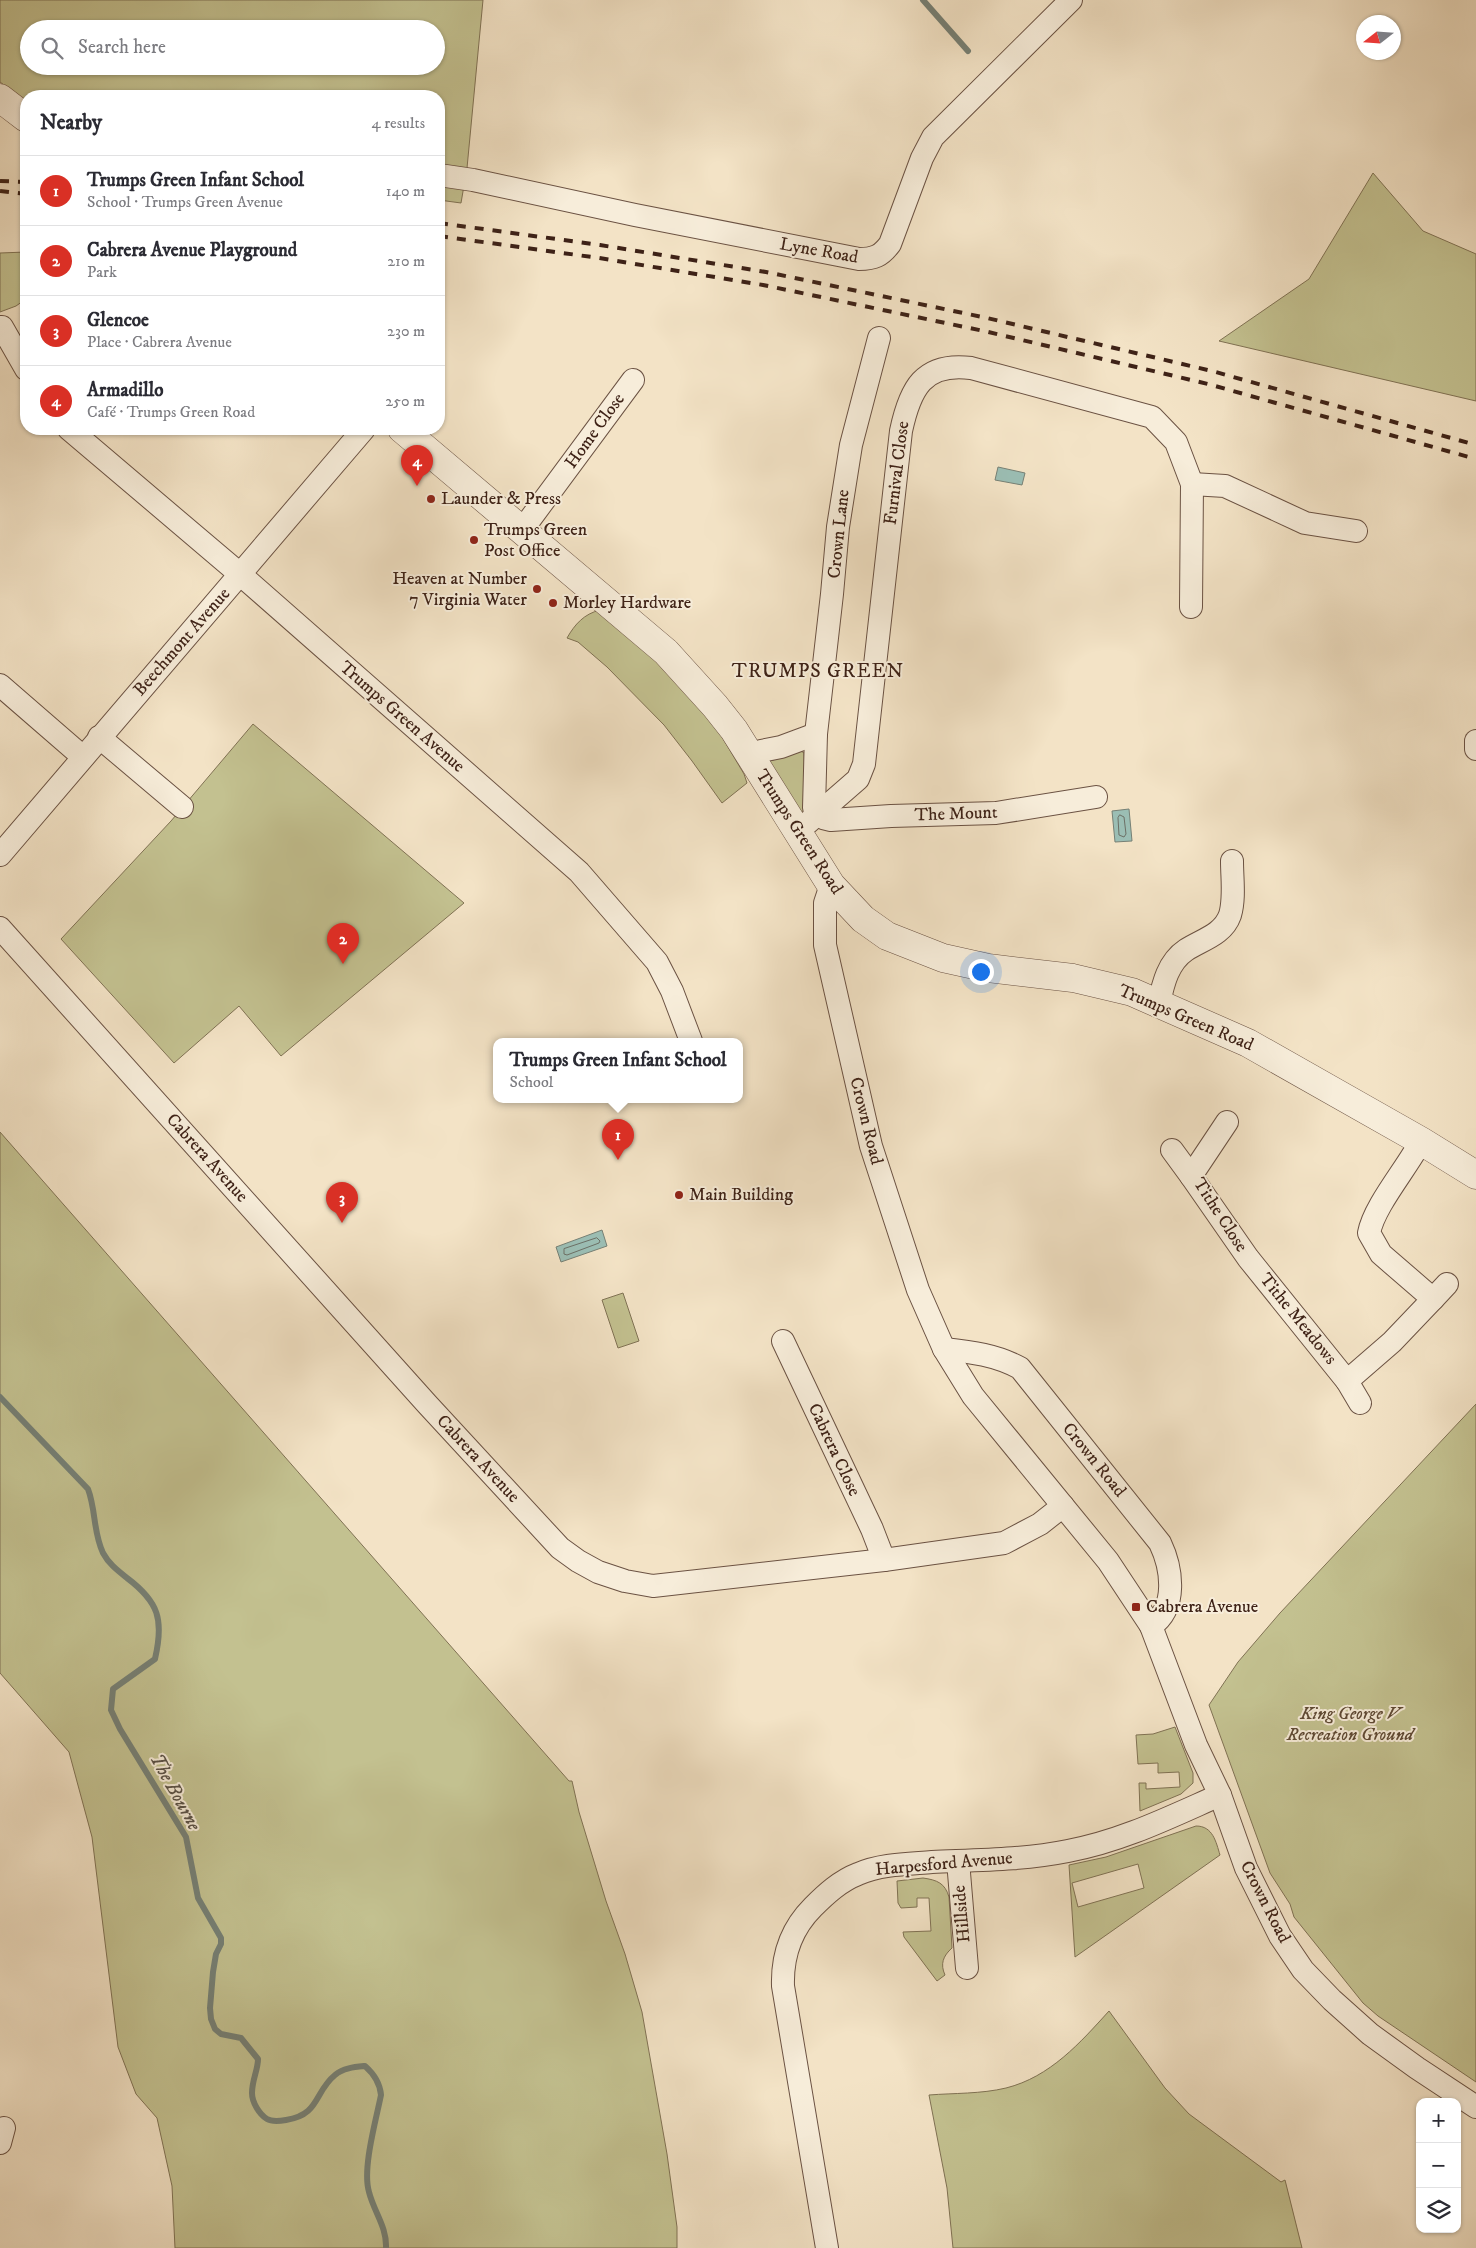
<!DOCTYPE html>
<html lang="en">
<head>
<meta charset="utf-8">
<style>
  body { margin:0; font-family:"IM FELL DW Pica",serif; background:#f7f7f7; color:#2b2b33 }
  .controls { position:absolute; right:15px; bottom:15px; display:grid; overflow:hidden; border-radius:10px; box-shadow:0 1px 4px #0004 }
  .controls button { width:45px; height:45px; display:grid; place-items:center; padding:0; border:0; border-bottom:1px solid #e1e1e2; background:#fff; color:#2b2b33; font:25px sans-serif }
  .compass { position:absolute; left:1356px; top:15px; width:45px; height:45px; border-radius:50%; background:#fff; box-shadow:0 1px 4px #0004; rotate:253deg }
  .you { position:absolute; left:980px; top:971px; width:18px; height:18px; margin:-12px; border:4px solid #fff; border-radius:50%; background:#1a73e8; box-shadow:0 0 0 8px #1a73e833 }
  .badge { display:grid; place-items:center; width:32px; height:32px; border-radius:50%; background:#d93025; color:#fff; font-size:16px; font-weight:700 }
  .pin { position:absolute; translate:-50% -41px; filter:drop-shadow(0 1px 2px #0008) }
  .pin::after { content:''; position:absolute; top:26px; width:18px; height:15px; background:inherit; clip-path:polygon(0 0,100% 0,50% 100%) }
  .popup { position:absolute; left:493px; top:1038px; width:250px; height:65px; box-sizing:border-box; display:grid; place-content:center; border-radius:10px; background:#fff; filter:drop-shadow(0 1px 4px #0005); font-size:16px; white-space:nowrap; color:#7c7c81 }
  .popup b { font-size:19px; color:#2b2b33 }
  .popup::after { content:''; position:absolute; left:50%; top:100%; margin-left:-10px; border:10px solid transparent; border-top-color:#fff }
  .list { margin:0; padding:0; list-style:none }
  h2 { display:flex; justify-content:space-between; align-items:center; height:65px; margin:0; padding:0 20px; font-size:21px }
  h2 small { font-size:16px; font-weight:400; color:#7c7c81 }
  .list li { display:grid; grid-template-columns:32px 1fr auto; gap:15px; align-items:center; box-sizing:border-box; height:70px; padding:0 20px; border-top:1px solid #e1e1e2 }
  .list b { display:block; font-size:19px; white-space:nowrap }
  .list p { margin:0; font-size:16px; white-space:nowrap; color:#7c7c81 }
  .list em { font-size:16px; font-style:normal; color:#7c7c81 }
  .icon { flex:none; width:28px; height:28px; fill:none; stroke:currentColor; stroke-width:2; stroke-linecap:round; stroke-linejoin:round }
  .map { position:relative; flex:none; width:1476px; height:2248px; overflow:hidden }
  .search { position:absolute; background:#fff; box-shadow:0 1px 4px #0004; left:20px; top:20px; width:425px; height:55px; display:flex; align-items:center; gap:12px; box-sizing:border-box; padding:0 18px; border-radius:28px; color:#7c7c81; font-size:19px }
  .panel { position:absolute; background:#fff; box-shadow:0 1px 4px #0004; left:20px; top:90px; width:425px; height:345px; border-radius:20px }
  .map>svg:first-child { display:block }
  .green { fill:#c3c190; stroke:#807254; fill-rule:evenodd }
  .water { fill:#9bbeb4; stroke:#768075 }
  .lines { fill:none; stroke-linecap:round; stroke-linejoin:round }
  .shore { stroke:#6c7066; stroke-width:1 }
  .stream { stroke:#768075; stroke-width:6 }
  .minor-casing { stroke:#6b5243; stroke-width:24 }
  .tertiary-casing { stroke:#6b5243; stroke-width:29 }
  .minor { stroke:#f7edda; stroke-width:22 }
  .tertiary { stroke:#f7edda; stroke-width:28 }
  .rail { stroke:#3e2217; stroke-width:4; stroke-dasharray:9 9; stroke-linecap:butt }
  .poi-dot { fill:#8f2418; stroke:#f7edda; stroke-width:2 }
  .labels { text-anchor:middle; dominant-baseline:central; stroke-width:4; stroke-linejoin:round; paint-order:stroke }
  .street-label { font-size:18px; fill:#3e2217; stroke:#f7edda }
  .poi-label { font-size:18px; fill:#3e2217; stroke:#f7edda; text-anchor:start }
  .park-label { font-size:18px; font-style:italic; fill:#5f4a35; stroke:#f7edda }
  .water-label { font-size:19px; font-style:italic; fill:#5a5146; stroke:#f7edda }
  .quarter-label { font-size:20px; letter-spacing:1px; fill:#3e2217; stroke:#f7edda }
</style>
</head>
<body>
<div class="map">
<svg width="1476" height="2248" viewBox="0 0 1476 2248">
  <rect width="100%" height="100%" fill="#f3e3c6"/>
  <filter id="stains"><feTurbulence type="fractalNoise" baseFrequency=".004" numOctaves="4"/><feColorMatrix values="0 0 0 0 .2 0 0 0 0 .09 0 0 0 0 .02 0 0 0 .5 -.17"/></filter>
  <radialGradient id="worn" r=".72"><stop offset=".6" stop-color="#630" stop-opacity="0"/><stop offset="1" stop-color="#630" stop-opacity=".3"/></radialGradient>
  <g class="green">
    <path d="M 0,0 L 483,0 L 467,168 L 461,203 L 439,200 L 439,96 L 26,96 L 26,101 L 0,82 ZM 29,29 L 436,29 L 436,66 L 29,66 Z"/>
    <polygon points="1373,173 1423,231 1476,254 1476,401 1219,341 1309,279"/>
    <polygon points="26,252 26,299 16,306 0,312 0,253"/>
    <path d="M 600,610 L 610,612 L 709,715 L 744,774 L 747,783 L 722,803 L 692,761 L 664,725 L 607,667 L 578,642 L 567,638 C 575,624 584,614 600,610 Z"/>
    <polygon points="253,724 464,903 281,1056 239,1006 174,1063 61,939 171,821"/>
    <polygon points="801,751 804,753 806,812 800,813 767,762"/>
    <polygon points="0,1132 569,1781 572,1781 579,1812 606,1901 625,1954 642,2012 667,2154 677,2227 677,2248 175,2248 172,2186 157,2118 136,2094 118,2047 92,1837 69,1752 0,1673"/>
    <polygon points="623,1293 639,1341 618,1348 602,1300"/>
    <polygon points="1476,1404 1476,2082 1378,2016 1363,2003 1294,1917 1290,1904 1270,1873 1209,1705 1238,1662 1280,1613"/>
    <polygon points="1175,1727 1193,1773 1193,1783 1181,1794 1140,1811 1139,1783 1146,1783 1146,1789 1180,1787 1179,1772 1158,1773 1158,1763 1138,1764 1136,1735 1153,1734"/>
    <path d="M 1196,1826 C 1213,1826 1216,1842 1220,1855 L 1075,1957 L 1069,1865 L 1106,1857 ZM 1138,1864 L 1144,1888 L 1078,1907 L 1072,1883 Z"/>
    <path d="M 923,1878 C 937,1880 945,1883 949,1897 L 952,1948 C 943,1956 940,1964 945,1975 L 937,1981 L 904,1937 L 903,1932 L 931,1931 L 929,1898 L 917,1898 L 917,1907 L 901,1908 L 898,1903 L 897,1881 Z"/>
    <path d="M 1109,2011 L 1165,2088 L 1189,2114 L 1281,2182 L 1285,2180 L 1302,2248 L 953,2248 L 947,2188 L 929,2095 C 954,2093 981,2094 1006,2088 C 1050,2077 1080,2043 1109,2011 Z"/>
  </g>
  <g class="water">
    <polygon points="998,467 1025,473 1022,485 995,480"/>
    <polygon points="1129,809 1132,841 1115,842 1112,811"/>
    <polygon points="602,1230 607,1246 561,1262 556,1247"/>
  </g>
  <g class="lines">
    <g class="shore">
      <polygon points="1120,815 1124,817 1126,834 1124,837 1119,835 1118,818"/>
      <polygon points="597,1238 600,1241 599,1243 567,1255 564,1254 564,1249"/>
    </g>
    <g class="stream">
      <polyline points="923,0 968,51"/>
      <path d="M 0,1397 L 88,1489 C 96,1510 93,1532 103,1553 C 109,1564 117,1570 127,1578 C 159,1602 164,1620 155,1659 L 113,1689 L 111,1710 L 120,1729 L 186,1837 L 198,1898 L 221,1938 L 221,1944 L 216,1954 L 213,1972 L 210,2008 L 211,2019 L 215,2029 L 221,2034 L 241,2038 L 258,2059 C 258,2070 252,2080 252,2093 C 252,2102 259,2114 267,2119 C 272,2122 280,2121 286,2120 C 320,2115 314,2092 335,2075 C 343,2068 355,2067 365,2066 C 374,2074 380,2083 381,2095 C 376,2120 362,2169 369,2192 C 374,2212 387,2227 386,2248"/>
    </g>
    <g class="minor-casing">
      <g id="minor">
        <path d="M 439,175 L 473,180 L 635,215 L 859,259 C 874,259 881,256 890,244 L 922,158 L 933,137 L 1071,0"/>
        <polyline points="0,327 2,327 26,369"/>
        <polyline points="879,338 851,445 838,527 832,594 816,734 814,808 823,818 831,820 891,816 996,813 1096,797"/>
        <polyline points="69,429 241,575 579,872 657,962 672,991 691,1041"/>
        <polyline points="1192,484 1225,486 1305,523 1356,531"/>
        <polyline points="522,530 633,380"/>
        <polyline points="0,685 83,757"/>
        <polyline points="99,737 182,807"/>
        <polyline points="1476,741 1476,749"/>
        <polyline points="750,757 761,751 781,747 816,734"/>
        <path d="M 796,833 L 858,779 L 864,764 L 901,431 C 910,389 923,362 971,368 L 1152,417 L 1176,442 L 1192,484 L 1191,607"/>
        <polyline points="0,855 364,429"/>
        <polyline points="831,885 825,903 825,945 871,1146 918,1290 944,1349 973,1396 1108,1561 1151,1626 1196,1745 1220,1795 1246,1868 1280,1936 1303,1970 1332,2000 1370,2034 1417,2068 1476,2107"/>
        <polyline points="0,928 427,1404 560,1548 578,1561 598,1572 625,1581 653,1586 884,1560 1004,1543 1040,1524 1063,1506"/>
        <path d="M 1159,1003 C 1163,984 1168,962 1186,950 C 1201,940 1223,935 1230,915 C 1235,898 1232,879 1232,861"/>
        <path d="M 1227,1122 L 1191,1176 L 1248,1258 L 1347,1381 L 1392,1342 L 1433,1299 L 1381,1254 L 1369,1233 C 1374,1206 1407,1168 1421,1141"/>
        <polyline points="1172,1150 1191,1176"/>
        <polyline points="1433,1299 1447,1284"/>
        <polyline points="783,1341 872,1529 884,1560"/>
        <path d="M 944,1349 C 972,1352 996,1355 1020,1368 L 1160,1543 C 1172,1568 1178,1608 1151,1626"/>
        <polyline points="1347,1381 1360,1403"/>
        <polyline points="958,1861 967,1968"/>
        <polyline points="0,2143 4,2128"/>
        <path d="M 827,2248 L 783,1986 C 782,1955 791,1929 813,1907 C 826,1894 840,1881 858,1874 C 881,1864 908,1864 932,1862 C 978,1860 1023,1860 1068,1851 C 1122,1841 1170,1817 1220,1795"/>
      </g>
    </g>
    <g class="tertiary-casing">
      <g id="tertiary">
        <polyline points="0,98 26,118"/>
        <polyline points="402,429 666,652 715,706 734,730 831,885 863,919 887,936 943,958 988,968 1073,978 1132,992 1248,1043 1421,1141 1476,1175"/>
      </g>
    </g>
    <use href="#minor" class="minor"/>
    <use href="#tertiary" class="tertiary"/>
    <g class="rail">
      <polyline points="0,181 26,182"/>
      <polyline points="0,191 26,194"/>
      <polyline points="439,223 600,245 766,272 987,318 1212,371 1476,445"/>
      <polyline points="439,236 599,258 763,285 984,331 1208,384 1476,459"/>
    </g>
  </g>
  <g class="poi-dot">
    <circle cx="431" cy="499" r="5"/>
    <circle cx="474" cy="540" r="5"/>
    <circle cx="537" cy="589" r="5"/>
    <circle cx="553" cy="603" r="5"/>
    <circle cx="679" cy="1195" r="5"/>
    <rect x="1131" y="1602" width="10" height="10" rx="2.5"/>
  </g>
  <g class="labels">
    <g class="street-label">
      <text transform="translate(819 251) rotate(10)">Lyne Road</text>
      <text transform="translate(595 431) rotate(-54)">Home Close</text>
      <text transform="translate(897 473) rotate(-83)">Furnival Close</text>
      <text transform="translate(839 534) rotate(-84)">Crown Lane</text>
      <text transform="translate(182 642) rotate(-49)">Beechmont Avenue</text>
      <text transform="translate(402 717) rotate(41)">Trumps Green Avenue</text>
      <text transform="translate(956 814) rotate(-2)">The Mount</text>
      <text transform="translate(799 832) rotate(57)">Trumps Green Road</text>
      <text transform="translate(1186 1018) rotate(23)">Trumps Green Road</text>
      <text transform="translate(866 1121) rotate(76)">Crown Road</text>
      <text transform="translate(207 1158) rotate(48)">Cabrera Avenue</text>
      <text transform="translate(1220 1215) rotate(57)">Tithe Close</text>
      <text transform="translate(1298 1319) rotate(51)">Tithe Meadows</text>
      <text transform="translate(834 1450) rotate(65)">Cabrera Close</text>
      <text transform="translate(478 1459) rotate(47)">Cabrera Avenue</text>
      <text transform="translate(1094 1460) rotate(51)">Crown Road</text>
      <text transform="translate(944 1864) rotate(-5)">Harpesford Avenue</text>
      <text transform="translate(1265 1902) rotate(63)">Crown Road</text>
      <text transform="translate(962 1914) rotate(-95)">Hillside</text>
    </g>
    <g class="poi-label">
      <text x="441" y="499">Launder &amp; Press</text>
      <text x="484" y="530">Trumps Green<tspan x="484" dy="21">Post Office</tspan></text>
      <text x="527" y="579" text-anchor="end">Heaven at Number<tspan x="527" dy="21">7 Virginia Water</tspan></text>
      <text x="563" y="603">Morley Hardware</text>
      <text x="689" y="1195">Main Building</text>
      <text x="1146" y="1607">Cabrera Avenue</text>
    </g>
    <g class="park-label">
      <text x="1350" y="1714">King George V<tspan x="1350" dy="21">Recreation Ground</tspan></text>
    </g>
    <g class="water-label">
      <text transform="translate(175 1792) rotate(61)">The Bourne</text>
    </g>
    <g class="quarter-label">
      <text x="818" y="671">TRUMPS GREEN</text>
    </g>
  </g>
  <rect width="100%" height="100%" filter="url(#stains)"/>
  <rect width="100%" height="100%" fill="url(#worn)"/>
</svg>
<div class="controls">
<button>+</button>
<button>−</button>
<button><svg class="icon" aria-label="layers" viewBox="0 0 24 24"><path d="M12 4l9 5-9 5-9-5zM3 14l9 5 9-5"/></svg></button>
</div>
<svg class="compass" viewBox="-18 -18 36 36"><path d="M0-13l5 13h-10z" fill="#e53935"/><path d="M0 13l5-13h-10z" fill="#7c7c81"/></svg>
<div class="you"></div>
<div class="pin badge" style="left:618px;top:1160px">1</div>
<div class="popup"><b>Trumps Green Infant School</b>School</div>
<div class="pin badge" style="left:343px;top:964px">2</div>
<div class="pin badge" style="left:342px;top:1223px">3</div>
<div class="pin badge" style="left:417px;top:486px">4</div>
<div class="search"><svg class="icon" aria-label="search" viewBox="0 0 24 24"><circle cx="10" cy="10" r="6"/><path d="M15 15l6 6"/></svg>Search here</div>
<section class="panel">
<h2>Nearby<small>4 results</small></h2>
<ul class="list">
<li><span class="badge">1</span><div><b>Trumps Green Infant School</b><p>School · Trumps Green Avenue</p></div><em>140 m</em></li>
<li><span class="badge">2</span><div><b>Cabrera Avenue Playground</b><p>Park</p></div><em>210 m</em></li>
<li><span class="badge">3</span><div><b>Glencoe</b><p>Place · Cabrera Avenue</p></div><em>230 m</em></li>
<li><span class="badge">4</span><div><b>Armadillo</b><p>Café · Trumps Green Road</p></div><em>250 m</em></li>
</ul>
</section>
</div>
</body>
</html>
